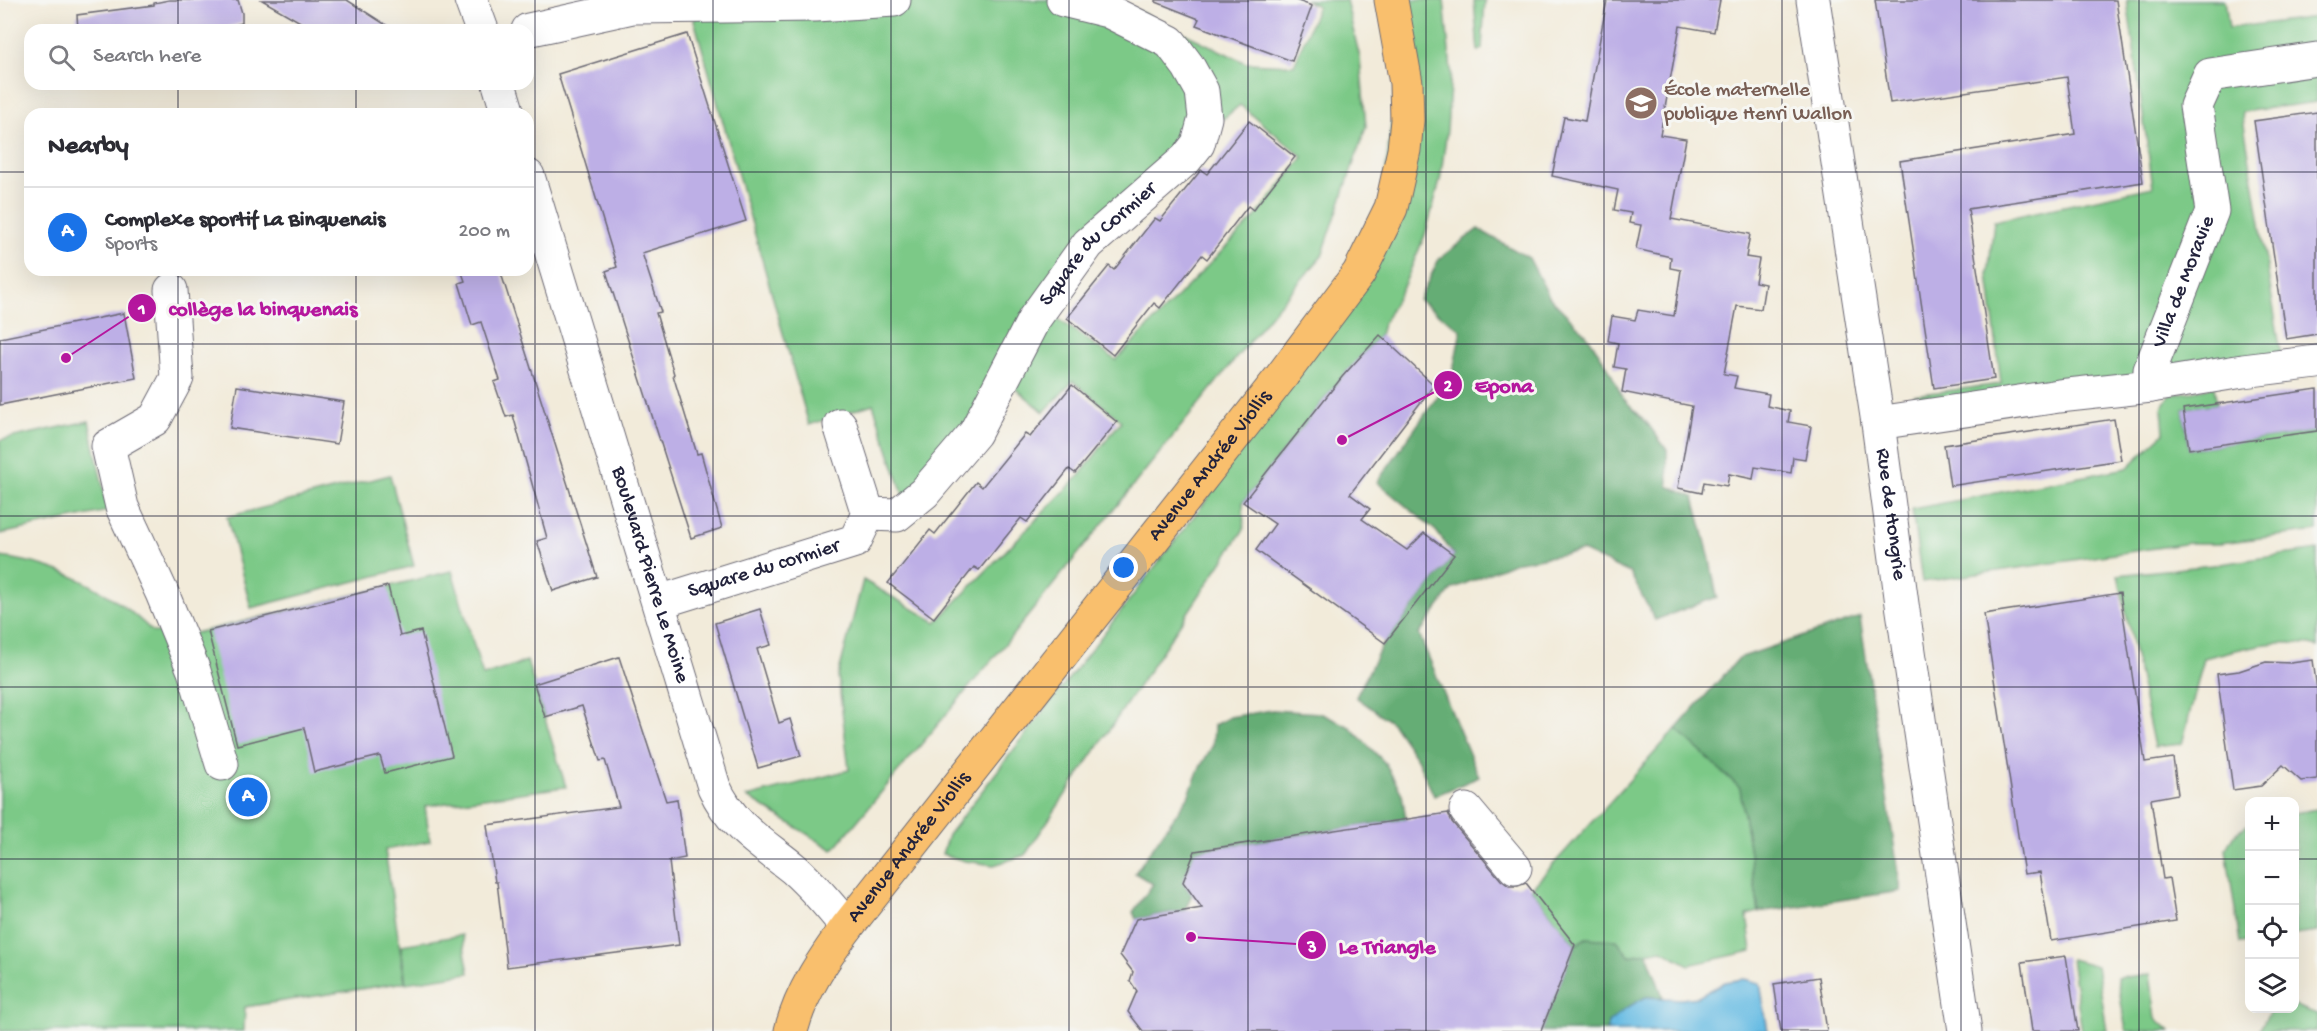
<!DOCTYPE html>
<html lang="en">
<head>
<meta charset="utf-8">
<style>
  body { margin:0; font-family:"Gochi Hand",sans-serif; background:#f7f7f7; color:#2b2b33 }
  .controls { position:absolute; right:18px; bottom:18px; display:grid; overflow:hidden; border-radius:12px; box-shadow:0 6px 24px #0002 }
  .controls button { width:54px; height:54px; display:grid; place-items:center; padding:0; border:0; border-bottom:2px solid #e1e1e2; background:#fff; color:#2b2b33; font:30px sans-serif }
  .you { position:absolute; left:1124px; top:568px; width:21px; height:21px; margin:-15px; border:4px solid #fff; border-radius:50%; background:#1a73e8; box-shadow:0 0 0 9px #1a73e833 }
  .badge { display:grid; place-items:center; width:39px; height:39px; border-radius:50%; background:#1a73e8; color:#fff; font-size:20px; font-weight:700 }
  .pin { position:absolute; translate:-50% -50%; border:3px solid #fff; box-shadow:0 2px 6px #0006 }
  .list { margin:0; padding:0; list-style:none }
  h2 { display:flex; justify-content:space-between; align-items:center; height:78px; margin:0; padding:0 24px; font-size:26px }
  h2 small { font-size:20px; font-weight:400; color:#7c7c81 }
  .list li { display:grid; grid-template-columns:39px 1fr auto; gap:18px; align-items:center; box-sizing:border-box; height:90px; padding:0 24px; border-top:2px solid #e1e1e2 }
  .list b { display:block; font-size:22px; white-space:nowrap }
  .list p { margin:0; font-size:20px; white-space:nowrap; color:#7c7c81 }
  .list em { font-size:20px; font-style:normal; color:#7c7c81 }
  .icon { flex:none; width:33px; height:33px; fill:none; stroke:currentColor; stroke-width:2; stroke-linecap:round; stroke-linejoin:round }
  .map { position:relative; flex:none; width:2317px; height:1031px; overflow:hidden }
  .search { position:absolute; background:#fff; box-shadow:0 6px 24px #0002; left:24px; top:24px; width:510px; height:66px; display:flex; align-items:center; gap:15px; box-sizing:border-box; padding:0 21px; border-radius:18px; color:#7c7c81; font-size:22px }
  .panel { position:absolute; background:#fff; box-shadow:0 6px 24px #0002; left:24px; top:108px; width:510px; height:168px; border-radius:18px }
  .map>svg:first-child { display:block }
  .green { fill:#7cc987; stroke:#4f7661; stroke-width:1.5 }
  .forest { fill:#65ad74; stroke:#446858; stroke-width:1.5 }
  .water { fill:#66bbe3; stroke:#446e8f; stroke-width:1.5 }
  .building { fill:#bdafe6 }
  .lines { fill:none; stroke-linecap:round; stroke-linejoin:round }
  .minor-casing { stroke:#6b6873; stroke-width:35 }
  .major-casing { stroke:#6b6873; stroke-width:35 }
  .minor { stroke:#fff; stroke-width:33 }
  .major { stroke:#f9bf6d; stroke-width:33 }
  .grid { fill:none; stroke:#22223b; stroke-width:1.5; stroke-opacity:0.55 }
  .labels { text-anchor:middle; dominant-baseline:central; stroke-width:6; stroke-linejoin:round; paint-order:stroke }
  .education-label { font-size:21px; fill:#785e54; stroke:#f6f6f2; text-anchor:start }
  .street-label { font-size:21px; fill:#22223b; stroke:#f6f6f2 }
  .leader { fill:none; stroke:#b5179e; stroke-width:2 }
  .callout-dot { fill:#b5179e; stroke:#f6f6f2; stroke-width:2 }
  .mark-label { font-size:18px; text-anchor:middle; font-weight:bold; fill:#fff }
  .callout-label { font-size:22px; text-anchor:middle; font-weight:bold; fill:#b5179e; stroke:#f6f6f2; stroke-width:6; stroke-linejoin:round; paint-order:stroke }
</style>
</head>
<body>
<div class="map">
<svg width="2317" height="1031" viewBox="0 0 2317 1031">
  <rect width="100%" height="100%" fill="#f6f6f2"/>
  <filter id="ink" filterUnits="userSpaceOnUse"><feTurbulence type="fractalNoise" baseFrequency=".0167" numOctaves="2"/><feDisplacementMap in="SourceGraphic" scale="12" xChannelSelector="R" yChannelSelector="G"/><feConvolveMatrix kernelMatrix="1 2 1 2 8 2 1 2 1" color-interpolation-filters="sRGB"/></filter>
  <filter id="wash" filterUnits="userSpaceOnUse"><feTurbulence type="fractalNoise" baseFrequency=".008" numOctaves="4" result="noise"/><feDisplacementMap in="SourceGraphic" scale="24" xChannelSelector="R" yChannelSelector="G"/><feGaussianBlur stdDeviation="1.35" result="paint"/><feColorMatrix in="noise" values="0 0 0 0 0 0 0 0 0 0 0 0 0 0 0 0 0 1.4 0 .05"/><feComposite in="paint" operator="in"/></filter>
  <g filter="url(#wash)">
    <rect width="100%" height="100%" fill="#f2ebda"/>
    <g class="green">
      <polygon points="706,0 1115,0 1246,63 1294,65 1318,6 1305,0 1346,0 1360,58 1366,127 1322,256 1274,311 1011,637 833,850 747,797 849,770 838,676 863,580 936,622 1079,476 1121,421 1073,381 1044,412 1014,387 1055,317 1116,360 1257,215 1303,157 1240,105 1084,234 965,428 904,497 873,404 809,425 694,20"/>
      <polygon points="1407,0 1444,0 1451,71 1447,130 1440,181 1425,235 1404,285 1383,324 1380,335 1342,377 1243,502 1244,529 1025,855 994,865 965,861 942,854 948,835 1208,498 1220,477 1372,274"/>
      <polygon points="1474,0 1485,0 1482,49 1478,51"/>
      <polygon points="2127,0 2225,0 2229,28 2317,17 2317,102 2242,112 2282,360 1919,410 1914,395 2001,384 1988,274 1994,221 2153,187"/>
      <polygon points="2214,387 2217,404 2183,409 2189,449 2317,431 2317,531 2220,543 2190,543 1922,582 1912,509 2127,468 2164,433 2162,408 2170,395"/>
      <polygon points="89,421 108,511 0,534 0,440"/>
      <polygon points="390,475 414,566 251,608 227,517"/>
      <path d="M 2317,550 L 2317,647 C 2279,636 2242,649 2204,658 L 2182,744 L 2154,747 L 2118,575 L 2213,565 Z"/>
      <path d="M 0,557 C 60,564 110,589 153,632 L 195,633 L 452,571 L 483,676 L 527,661 L 566,787 L 425,806 L 430,841 L 385,850 L 405,982 L 245,1007 L 244,1031 L 0,1031 Z"/>
      <polygon points="1676,729 1740,788 1759,912 1747,915 1752,951 1689,965 1662,950 1629,956 1586,938 1575,945 1531,889"/>
      <polygon points="2317,809 2317,932 2295,935 2295,813"/>
      <polygon points="2249,823 2249,942 2240,943 2226,849 2233,836"/>
      <polygon points="462,935 469,973 406,983 401,945"/>
      <polygon points="2071,959 2097,966 2107,1031 2082,1031"/>
      <polygon points="2150,974 2156,1018 2170,1031 2126,1031 2117,978"/>
      <polygon points="2295,1006 2317,1014 2317,1031 2259,1031 2271,1009 2294,1008"/>
    </g>
    <g class="forest">
      <polygon points="1478,229 1529,258 1550,298 1587,335 1608,367 1623,398 1648,424 1667,450 1668,486 1694,497 1709,555 1717,597 1655,620 1630,573 1582,551 1513,563 1452,589 1419,634 1479,777 1434,796 1417,759 1393,724 1356,697 1381,647 1454,555 1436,531 1377,482 1452,376 1461,330 1419,300 1439,259"/>
      <polygon points="1860,617 1901,891 1759,912 1740,788 1676,729 1739,658"/>
      <polygon points="1272,710 1320,713 1350,727 1385,763 1402,794 1406,819 1196,851 1183,882 1192,894 1185,910 1136,919 1133,912 1153,884 1135,873 1188,797 1199,769 1213,745 1214,725 1230,717"/>
      <polygon points="1586,938 1617,940 1629,956 1647,953 1663,997 1646,997 1608,1023 1608,1031 1541,1031 1575,945"/>
    </g>
    <polygon class="water" points="1744,979 1760,983 1768,1031 1608,1031 1608,1023 1626,1008 1646,997 1681,999 1698,997 1725,982"/>
    <g id="blocks">
      <g class="building">
        <polygon points="169,0 238,0 242,13 242,23 217,30 78,30 77,15 154,5 154,3"/>
        <polygon points="262,0 347,0 394,30 314,30"/>
        <polygon points="1156,0 1295,0 1312,6 1292,61 1196,25 1199,19 1156,2"/>
        <polygon points="1607,0 1720,0 1714,32 1680,26 1660,135 1686,139 1671,219 1750,234 1746,257 1759,259 1755,282 1765,284 1761,309 1737,306 1724,374 1737,376 1734,388 1769,394 1767,406 1790,411 1788,422 1811,426 1805,459 1793,457 1791,473 1755,467 1753,479 1729,474 1727,486 1704,482 1702,493 1678,488 1692,406 1622,392 1626,369 1614,367 1618,343 1608,341 1612,316 1635,320 1638,310 1674,316 1681,270 1670,268 1671,257 1636,249 1641,225 1629,223 1631,213 1614,210 1618,190 1552,176 1564,117 1585,121"/>
        <polygon points="1875,0 2116,0 2143,182 1968,209 1994,379 1934,388 1900,161 2075,134 2067,77 1890,103"/>
        <polygon points="687,34 746,221 642,253 661,312 656,313 674,374 673,375 697,454 701,453 722,528 691,538 606,271 617,267 558,74"/>
        <polygon points="2317,112 2317,334 2286,339 2254,121"/>
        <polygon points="1249,121 1295,157 1253,210 1248,206 1207,259 1202,255 1160,308 1154,303 1113,355 1067,318 1109,266 1114,270 1155,218 1160,221 1201,170 1207,174"/>
        <polygon points="461,270 500,270 597,577 553,591 537,541 547,538 513,415 506,417 494,382 500,380 481,322 472,325 459,283 465,281"/>
        <polygon points="124,313 136,378 0,405 0,338"/>
        <polygon points="1380,335 1434,385 1350,494 1370,509 1362,519 1407,550 1424,533 1454,555 1385,643 1256,550 1275,524 1243,502 1342,377"/>
        <polygon points="1072,385 1117,422 1075,473 1069,469 1027,522 1021,518 979,570 974,567 934,618 888,583 930,530 935,534 976,482 982,487 1025,434 1030,437"/>
        <polygon points="237,386 344,402 337,444 230,428"/>
        <polygon points="2317,389 2317,431 2189,449 2183,409"/>
        <polygon points="2114,419 2121,460 1950,486 1944,445"/>
        <polygon points="388,586 400,636 421,631 452,756 385,773 380,756 314,772 304,728 237,745 208,631"/>
        <polygon points="2120,593 2145,762 2173,758 2178,794 2151,799 2163,879 2169,878 2176,921 2051,941 2040,872 2024,874 1984,614"/>
        <polygon points="760,609 771,645 757,649 779,723 790,719 801,756 758,768 715,623"/>
        <polygon points="619,657 666,801 677,799 685,858 669,861 679,945 507,967 497,882 495,882 487,825 619,807 605,760 600,761 582,706 545,717 534,684"/>
        <polygon points="2313,660 2317,690 2317,779 2301,781 2283,765 2261,786 2233,790 2217,674 2239,671 2266,662 2291,663"/>
        <polygon points="1448,813 1452,822 1501,880 1509,886 1518,886 1526,883 1575,945 1541,1031 1143,1031 1128,1012 1137,991 1130,981 1133,972 1120,955 1136,919 1202,908 1183,882 1195,851"/>
        <polygon points="2066,956 2078,1031 2032,1031 2022,962"/>
        <polygon points="1819,977 1827,1031 1781,1031 1774,984"/>
      </g>
    </g>
  </g>
  <g filter="url(#ink)">
    <use href="#blocks" fill-opacity="0" stroke="#6b6873" stroke-width="1.5"/>
    <g class="lines">
      <g class="minor-casing">
        <g id="minor">
          <polyline points="471,0 482,30"/>
          <path id="s1" d="M 1813,0 L 1878,423 L 1902,604 L 1965,1031"/>
          <polyline points="528,30 633,7 816,5 894,0"/>
          <polyline points="499,84 508,114"/>
          <path id="s2" d="M 528,176 L 714,787 C 732,827 762,843 794,869 C 814,887 831,907 847,927"/>
          <polyline points="171,290 177,378 155,419 108,446 122,507 162,593 194,671 222,764"/>
          <polyline points="2151,386 2243,371 2317,362"/>
          <path id="s3" d="M 1878,423 L 2059,396 L 2151,386 L 2150,370 L 2212,211 L 2196,106 L 2210,75 L 2317,59"/>
          <path id="s4" d="M 868,514 L 897,515 L 924,493 L 975,433 L 1034,319 L 1088,244 L 1186,159 L 1198,144 L 1205,118 L 1202,91 L 1188,66 L 1170,42 L 1108,11 L 1063,0"/>
          <path id="s5" d="M 659,602 L 855,541 L 868,514 L 840,425"/>
          <polyline points="1466,810 1515,868"/>
        </g>
      </g>
      <g class="major-casing">
        <g id="major">
          <path id="s6" d="M 791,1031 C 801,992 823,960 847,927 L 1281,377 L 1359,273 L 1391,208 L 1404,150 L 1407,120 L 1406,83 L 1391,0"/>
        </g>
      </g>
      <use href="#minor" class="minor"/>
      <use href="#major" class="major"/>
    </g>
  </g>
  <path class="grid" d="M 178,0 L 178,30M 356,0 L 356,30M 535,0 L 535,1031M 713,0 L 713,1031M 891,0 L 891,1031M 1069,0 L 1069,1031M 1248,0 L 1248,1031M 1426,0 L 1426,1031M 1604,0 L 1604,1031M 1782,0 L 1782,1031M 1961,0 L 1961,1031M 2139,0 L 2139,1031M 178,84 L 178,114M 356,84 L 356,114M 0,172 L 30,172M 528,172 L 2317,172M 178,270 L 178,1031M 356,270 L 356,1031M 0,344 L 2317,344M 0,516 L 2317,516M 0,687 L 2317,687M 0,859 L 2250,859M 2294,859 L 2317,859"/>
  <defs>
    <g id="school-disc" transform="scale(1.725)"><circle r="9.5" fill="#8d6e63" stroke="#f6f6f2"/><path d="M0-5L7-2L0 1L-7-2ZM-4 1L0 2.5L4 1V4Q0 6-4 4Z" fill="#fff"/></g>
  </defs>
  <g fill-rule="evenodd">
    <use href="#school-disc" x="1641" y="103"/>
  </g>
  <g class="labels">
    <g class="education-label">
      <text x="1664" y="91">École maternelle<tspan x="1664" dy="24">publique Henri Wallon</tspan></text>
    </g>
    <g class="street-label">
      <text stroke="none"><textPath href="#s4" startOffset="370">Square du Cormier</textPath></text>
      <text stroke="none"><textPath href="#s3" startOffset="386">Villa de Moravie</textPath></text>
      <text stroke="none"><textPath href="#s6" startOffset="706">Avenue Andrée Viollis</textPath></text>
      <text stroke="none"><textPath href="#s1" startOffset="520">Rue de Hongrie</textPath></text>
      <text stroke="none"><textPath href="#s5" startOffset="110">Square du cormier</textPath></text>
      <text stroke="none"><textPath href="#s2" startOffset="417">Boulevard Pierre Le Moine</textPath></text>
      <text stroke="none"><textPath href="#s6" startOffset="220">Avenue Andrée Viollis</textPath></text>
    </g>
  </g>
  <path class="leader" d="M66 358L142 308M1342 440L1448 385M1191 937L1312 945"/>
  <g class="callout-dot">
    <circle cx="66" cy="358" r="6"/>
    <circle cx="1342" cy="440" r="6"/>
    <circle cx="1191" cy="937" r="6"/>
    <circle cx="142" cy="308" r="15"/>
    <circle cx="1448" cy="385" r="15"/>
    <circle cx="1312" cy="945" r="15"/>
  </g>
  <g class="mark-label">
    <text x="142" y="314">1</text>
    <text x="1448" y="391">2</text>
    <text x="1312" y="952">3</text>
  </g>
  <g class="callout-label">
    <text x="263" y="315">collège la binquenais</text>
    <text x="1504" y="392">Epona</text>
    <text x="1387" y="953">Le Triangle</text>
  </g>
</svg>
<div class="controls">
<button>+</button>
<button>−</button>
<button><svg class="icon" aria-label="locate" viewBox="0 0 24 24"><circle cx="12" cy="12" r="6"/><path d="M12 2v4M12 18v4M2 12h4M18 12h4"/></svg></button>
<button><svg class="icon" aria-label="layers" viewBox="0 0 24 24"><path d="M12 4l9 5-9 5-9-5zM3 14l9 5 9-5"/></svg></button>
</div>
<div class="you"></div>
<div class="pin badge" style="left:248px;top:797px">A</div>
<div class="search"><svg class="icon" aria-label="search" viewBox="0 0 24 24"><circle cx="10" cy="10" r="6"/><path d="M15 15l6 6"/></svg>Search here</div>
<section class="panel">
<h2>Nearby<small></small></h2>
<ul class="list">
<li><span class="badge">A</span><div><b>Complexe sportif La Binquenais</b><p>Sports</p></div><em>200 m</em></li>
</ul>
</section>
</div>
</body>
</html>
